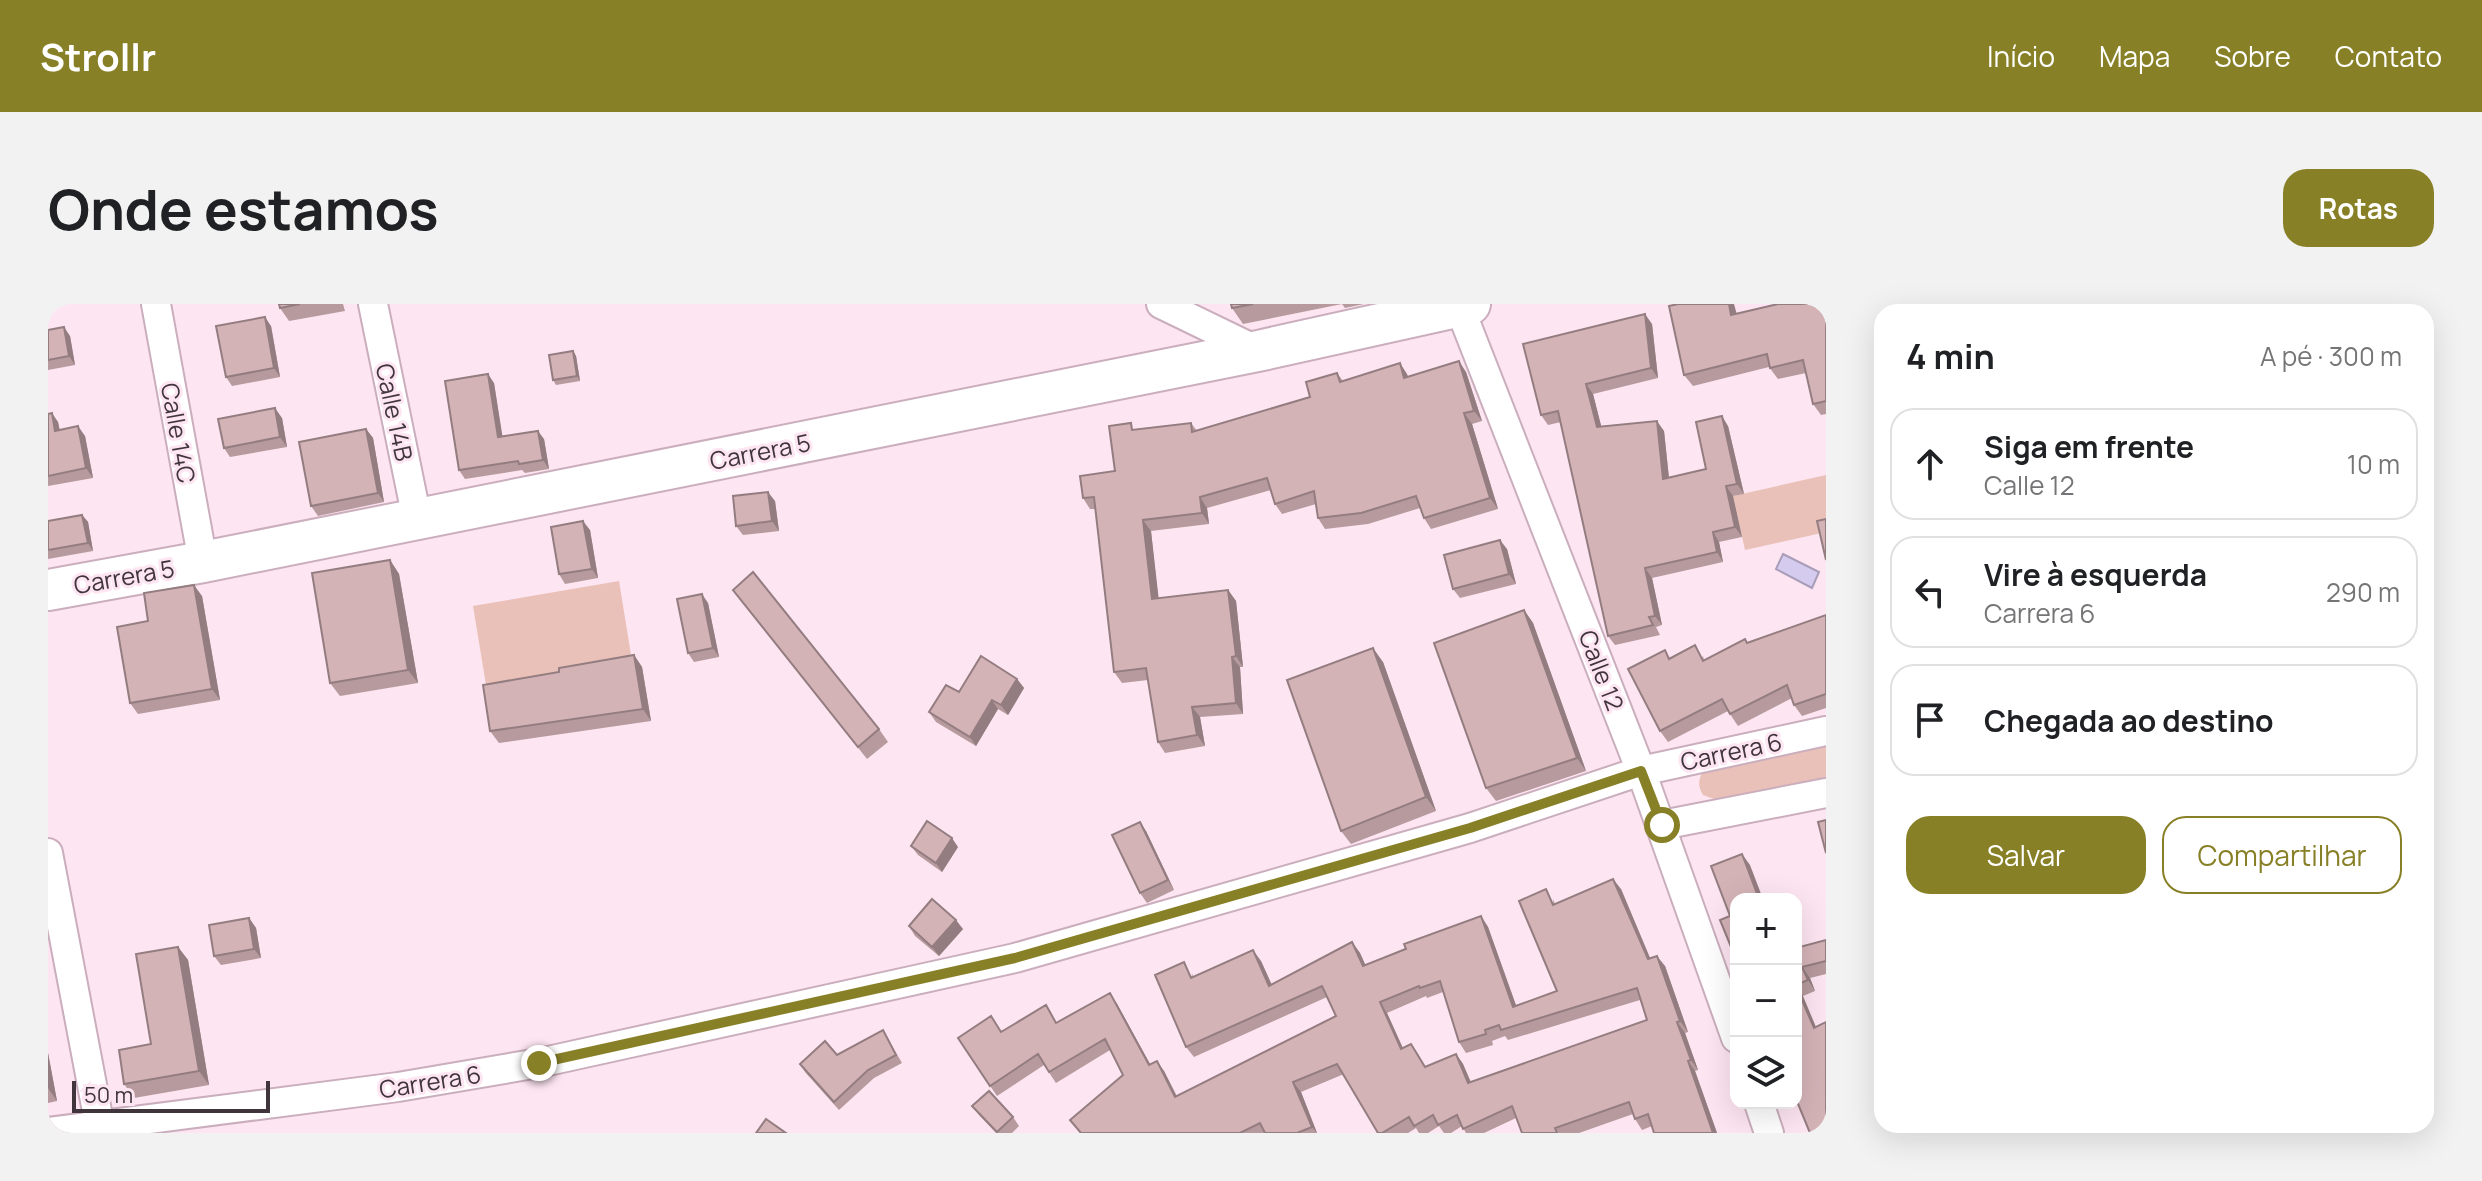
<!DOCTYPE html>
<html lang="pt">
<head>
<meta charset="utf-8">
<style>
  body { margin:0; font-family:Manrope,sans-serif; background:#f2f2f2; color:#202124 }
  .controls { position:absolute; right:24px; bottom:24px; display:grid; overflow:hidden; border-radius:16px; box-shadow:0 8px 32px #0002 }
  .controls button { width:72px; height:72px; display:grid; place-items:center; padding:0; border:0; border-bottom:2px solid #e0e0e0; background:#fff; color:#202124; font:40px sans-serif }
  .scale { position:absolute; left:24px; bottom:20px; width:198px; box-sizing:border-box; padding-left:8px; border:4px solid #41353c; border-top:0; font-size:22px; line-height:28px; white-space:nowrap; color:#41353c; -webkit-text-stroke:6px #fde5f1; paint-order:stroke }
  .stop { position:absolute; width:24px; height:24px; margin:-18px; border:6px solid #888027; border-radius:50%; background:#fff }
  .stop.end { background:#888027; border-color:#fff; box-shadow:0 2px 8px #0008 }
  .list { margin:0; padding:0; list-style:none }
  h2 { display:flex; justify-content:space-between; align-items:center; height:104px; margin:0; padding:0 32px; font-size:34px }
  h2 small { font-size:26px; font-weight:400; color:#757577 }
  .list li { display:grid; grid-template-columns:52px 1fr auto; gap:24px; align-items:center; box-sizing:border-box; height:112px; margin:0 16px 16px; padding:0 16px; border:2px solid #e0e0e0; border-radius:24px }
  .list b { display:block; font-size:30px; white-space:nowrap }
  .list p { margin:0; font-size:26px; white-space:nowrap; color:#757577 }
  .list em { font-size:26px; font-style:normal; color:#757577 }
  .actions { display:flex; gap:16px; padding:24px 32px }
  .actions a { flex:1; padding:18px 0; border:2px solid #888027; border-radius:24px; text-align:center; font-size:28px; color:#888027 }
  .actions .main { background:#888027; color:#fff }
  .icon { flex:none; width:44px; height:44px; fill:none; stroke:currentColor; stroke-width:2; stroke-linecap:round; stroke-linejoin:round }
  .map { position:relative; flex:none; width:1778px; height:829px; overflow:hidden; border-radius:24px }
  header { display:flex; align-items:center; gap:48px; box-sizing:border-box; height:112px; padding:0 40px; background:#888027; color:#fff }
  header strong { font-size:38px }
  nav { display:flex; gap:44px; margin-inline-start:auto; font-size:28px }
  .intro { display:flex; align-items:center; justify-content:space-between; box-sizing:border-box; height:192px; padding:0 48px }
  h1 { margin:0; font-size:56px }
  .button { padding:20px 36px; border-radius:24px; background:#888027; color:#fff; font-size:28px; font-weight:700 }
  main { display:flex; gap:48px; padding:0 48px }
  aside { flex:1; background:#fff; border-radius:24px; box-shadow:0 8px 32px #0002 }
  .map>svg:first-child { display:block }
  .green { fill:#e9c1b8 }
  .water { fill:#d5cbee; stroke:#a99eb9; stroke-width:2 }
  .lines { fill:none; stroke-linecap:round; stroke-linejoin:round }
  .street-casing { stroke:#cbaebd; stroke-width:32 }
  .secondary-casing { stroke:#cbaebd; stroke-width:44 }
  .street { stroke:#fff; stroke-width:28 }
  .secondary { stroke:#fff; stroke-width:40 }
  .wall { fill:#b69a9d; fill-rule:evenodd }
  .shaded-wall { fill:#947d80 }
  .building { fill:#d4b3b7; stroke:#947d80; stroke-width:2; fill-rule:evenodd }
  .route { stroke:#888027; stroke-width:10 }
  .labels { text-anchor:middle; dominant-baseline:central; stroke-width:6; stroke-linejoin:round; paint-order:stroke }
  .street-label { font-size:24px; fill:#41353c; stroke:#fde5f1 }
</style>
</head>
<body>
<header>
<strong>Strollr</strong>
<nav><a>Início</a><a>Mapa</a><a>Sobre</a><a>Contato</a></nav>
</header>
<div class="intro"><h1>Onde estamos</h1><a class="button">Rotas</a></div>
<main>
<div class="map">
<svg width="1778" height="829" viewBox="0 0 1778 829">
  <rect width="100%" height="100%" fill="#fde5f1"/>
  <g class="green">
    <polygon points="1778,171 1778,228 1697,246 1685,192"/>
    <polygon points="571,277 584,357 438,381 425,302"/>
    <path d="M 1778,440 L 1778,475 L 1669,496 L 1655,491 C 1649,481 1650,473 1658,464 Z"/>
  </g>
  <polygon class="water" points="1735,250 1771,268 1764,284 1728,265"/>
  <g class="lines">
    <g class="street-casing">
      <g id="street">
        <polyline points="108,0 155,258"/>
        <polyline points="325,0 369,215"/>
        <polyline points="1113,0 1210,47"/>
        <polyline points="1411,2 1593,467 1688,734"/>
        <polyline points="1614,521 1778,489"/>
        <polyline points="0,549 52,823"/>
        <polyline points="1711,799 1721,829"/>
        <polyline points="0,828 350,783 491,759 967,654 1422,524 1593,467 1778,427"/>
      </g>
    </g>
    <g class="secondary-casing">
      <polyline id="secondary" points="0,286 155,258 1210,47 1422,0"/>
    </g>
    <use href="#street" class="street"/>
    <use href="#secondary" class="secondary"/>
  </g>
  <g class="wall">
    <polygon points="231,0 295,0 297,7 241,17 232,4"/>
    <polygon points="1183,0 1294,0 1195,20 1184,4"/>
    <polygon points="1294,0 1316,0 1297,4"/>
    <polygon points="1778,0 1778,110 1773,111 1765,100 1758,69 1730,75 1721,63 1645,82 1636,71 1688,10"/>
    <polygon points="1604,20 1610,74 1545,90 1553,122 1616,127 1621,174 1658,165 1680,122 1696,190 1685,192 1694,233 1671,238 1675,258 1604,274 1614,321 1608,323 1612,331 1567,341 1560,332 1513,118 1500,121 1493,111"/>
    <polygon points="223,22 232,73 184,82 178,73"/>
    <polygon points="0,26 22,32 27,61 0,66"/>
    <polygon points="525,47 528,52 532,77 508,81 505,76"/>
    <polygon points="1418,68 1434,117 1424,120 1450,205 1383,225 1376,214 1372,204 1320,220 1277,225 1270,214 1268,200 1234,210 1227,200 1223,186 1159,204 1161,220 1103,227 1110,294 1180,286 1188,297 1195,363 1192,363 1195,410 1152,413 1157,442 1117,449 1110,438 1100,376 1074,379 1066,368 1047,205 1042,205 1035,194 1067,167 1088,126 1143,119 1149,127 1262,93 1289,69 1295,77 1359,70 1360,73"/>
    <polygon points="446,79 454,132 496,135 501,165 477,169 474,166 417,175 411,166"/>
    <polygon points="0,110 10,118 12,126 37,132 45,174 0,182"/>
    <polygon points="234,114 239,143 182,153 176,144"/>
    <polygon points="318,125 325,134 336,198 270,212 263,202"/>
    <polygon points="727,197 731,227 695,231 688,222"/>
    <polygon points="34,211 40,218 45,247 0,255 0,217"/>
    <polygon points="542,226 550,274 517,280 511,270"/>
    <polygon points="1459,245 1468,280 1412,294 1405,285"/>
    <polygon points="342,256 351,270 370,379 292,392 282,379"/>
    <polygon points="685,286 831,425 840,438 819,455"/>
    <polygon points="154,292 172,396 90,410 82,399 100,317"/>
    <polygon points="660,299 671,353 646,358 640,349"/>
    <polygon points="1476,306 1485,319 1538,467 1448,497 1438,484"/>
    <polygon points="1778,311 1778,404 1754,412 1746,401 1744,394 1690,422 1680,407 1620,438 1612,427 1655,352 1656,356 1700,339"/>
    <polygon points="586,351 594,363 603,417 451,439 442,427 511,368"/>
    <polygon points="1335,358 1388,507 1303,540 1293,527"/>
    <polygon points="969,375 976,384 960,411 950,405 928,442 888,418 881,408 911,388"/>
    <polygon points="1098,527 1126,586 1099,599 1092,589"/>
    <polygon points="863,542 910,543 894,568 870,551"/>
    <path d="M 1573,585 L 1602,654 L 1617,662 L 1640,728 L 1637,729 L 1650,766 L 1647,767 L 1669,829 L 1606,829 L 1604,822 L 1594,826 L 1587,815 L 1585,810 L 1531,829 L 1474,829 L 1468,814 L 1436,829 L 1418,829 L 1414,822 L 1403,829 L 1396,829 L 1391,822 L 1380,829 L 1371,829 L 1368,824 L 1360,829 L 1330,829 L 1296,770 L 1253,788 L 1269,829 L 1032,829 L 1022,816 L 1075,771 L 1062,746 L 1008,779 L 996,761 L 949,792 L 910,734 L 1009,718 L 1069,700 L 1102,760 L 1116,767 L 1129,792 L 1288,712 L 1279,693 L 1146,753 L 1138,743 L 1144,669 L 1145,673 L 1213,657 L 1224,681 L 1304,638 L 1312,649 L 1317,661 L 1433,612 L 1440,623 L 1468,701 L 1509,687 L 1505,595 L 1507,600 ZM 1395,688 L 1411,738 L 1418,749 L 1445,741 L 1444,737 L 1457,732 L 1460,736 L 1592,696 L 1599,716 L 1423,778 L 1415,760 L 1408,750 L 1377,763 L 1370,750 L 1355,744 L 1339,709 L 1378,692 L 1379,694 Z"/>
    <polygon points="201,614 208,624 213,654 173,661 166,652"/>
    <polygon points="861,622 915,625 891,652 867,632"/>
    <polygon points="1778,636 1778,670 1762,674 1767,687 1755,692 1748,796 1748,644"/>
    <polygon points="130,643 140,656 161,781 86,794 76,780 103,740"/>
    <polygon points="835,726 854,759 826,774 791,806 757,768 752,760 789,751"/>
    <polygon points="0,749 9,797 0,799"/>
    <polygon points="924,802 965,813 971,822 964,829 948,829 931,811"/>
  </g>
  <g class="shaded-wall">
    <polygon points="1681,0 1686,0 1692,22 1683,11"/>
    <polygon points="1597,10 1604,20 1610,74 1603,64"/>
    <polygon points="217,13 223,22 232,73 226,64"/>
    <polygon points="16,23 22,32 27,61 21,52"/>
    <polygon points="525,47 528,52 532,77 529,72"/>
    <polygon points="1411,57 1418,68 1434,117 1426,107"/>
    <polygon points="1352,59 1359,70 1363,85 1356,74"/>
    <polygon points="440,70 446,79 456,142 450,133"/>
    <polygon points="1538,80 1545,90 1556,133 1549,123"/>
    <polygon points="227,104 234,114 239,143 232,133"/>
    <polygon points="4,109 10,118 13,136 7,127"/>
    <polygon points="1416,109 1424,120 1450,205 1442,194"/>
    <polygon points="1674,112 1680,122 1696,190 1689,180"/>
    <polygon points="1609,117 1616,127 1622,184 1615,175"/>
    <polygon points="30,122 37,132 45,174 38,164"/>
    <polygon points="318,125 325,134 336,198 330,189"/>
    <polygon points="490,127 496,135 501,165 495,156"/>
    <polygon points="1678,182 1685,192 1694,233 1687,223"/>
    <polygon points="720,188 727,197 731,227 724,217"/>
    <polygon points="1152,193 1159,204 1161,220 1154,209"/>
    <polygon points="34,211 40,218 45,247 40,239"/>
    <polygon points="1095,216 1103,227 1112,306 1104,295"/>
    <polygon points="535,217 542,226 550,274 544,265"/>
    <polygon points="1665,228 1671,238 1675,258 1669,248"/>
    <polygon points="1452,236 1459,245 1468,280 1461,270"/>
    <polygon points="342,256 351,270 370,379 360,366"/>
    <polygon points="1597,264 1604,274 1614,321 1607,312"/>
    <polygon points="146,281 154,292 172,396 164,385"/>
    <polygon points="1180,286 1188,297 1195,363 1188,352"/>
    <polygon points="654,290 660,299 671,353 665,344"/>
    <polygon points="1476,306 1485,319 1538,467 1529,454"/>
    <polygon points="1325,344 1335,358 1388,507 1378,493"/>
    <polygon points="586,351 594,363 603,417 595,405"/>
    <polygon points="1184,353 1192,363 1195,410 1188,399"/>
    <polygon points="969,375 976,384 960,411 953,401"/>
    <polygon points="944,396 950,405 928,442 922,433"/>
    <polygon points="1144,403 1152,413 1157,442 1149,431"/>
    <polygon points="1092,518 1098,527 1126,586 1120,576"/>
    <polygon points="904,534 910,543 894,568 888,559"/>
    <polygon points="1694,550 1702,561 1715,595 1711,595"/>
    <polygon points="1565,575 1573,585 1607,666 1600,655"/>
    <polygon points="1433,612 1440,623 1472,713 1465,703"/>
    <polygon points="201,614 208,624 213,654 206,645"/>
    <polygon points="908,616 915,625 891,652 884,643"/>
    <polygon points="1304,638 1312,649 1323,673 1315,662"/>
    <polygon points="130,643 140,656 161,781 151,767"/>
    <polygon points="1205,646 1213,657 1229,693 1221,682"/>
    <polygon points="1609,652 1617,662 1640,728 1632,717"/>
    <polygon points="1754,663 1762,674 1767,687 1760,676"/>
    <polygon points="1748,682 1755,692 1773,735 1766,724"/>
    <polygon points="1062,689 1069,700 1108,771 1101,761"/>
    <polygon points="1332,698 1339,709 1360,756 1353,745"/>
    <polygon points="1629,718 1637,729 1650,766 1643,756"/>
    <polygon points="0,749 9,797 0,784"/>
    <polygon points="1408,750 1415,760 1427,789 1420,779"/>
    <polygon points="1109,757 1116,767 1134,804 1127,793"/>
    <polygon points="1640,757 1647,767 1669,829 1665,829"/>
    <polygon points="1245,778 1253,788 1269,829 1264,823"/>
  </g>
  <g class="building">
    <polygon points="231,0 252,0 232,4"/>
    <polygon points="1183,0 1205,0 1184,4"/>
    <polygon points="1630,0 1681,0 1683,11 1730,0 1778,0 1778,97 1765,100 1755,56 1722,64 1719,50 1636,71 1621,2"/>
    <polygon points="1597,10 1603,64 1538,80 1549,123 1609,117 1615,175 1658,165 1648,118 1674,112 1689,180 1678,182 1687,223 1665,228 1669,248 1597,264 1607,312 1601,313 1605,321 1560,332 1510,107 1493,111 1475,40"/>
    <polygon points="217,13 226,64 178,73 168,22"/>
    <polygon points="16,23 21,52 0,56 0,26"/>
    <polygon points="525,47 529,72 505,76 501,51"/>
    <polygon points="1411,57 1426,107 1416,109 1442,194 1376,214 1368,192 1313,209 1270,214 1266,187 1227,200 1219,174 1152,193 1154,209 1095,216 1104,295 1180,286 1188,352 1184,353 1188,399 1144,403 1149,431 1110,438 1098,364 1066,368 1046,193 1035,194 1032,172 1067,167 1061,122 1083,119 1084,126 1143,119 1144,128 1262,93 1258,78 1289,69 1292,78 1352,59 1356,74"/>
    <polygon points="440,70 450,133 490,127 495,156 471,160 470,157 411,166 397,77"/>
    <polygon points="227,104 232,133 176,144 170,115"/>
    <polygon points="4,109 7,127 30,122 38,164 0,172 0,110"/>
    <polygon points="318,125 330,189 263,202 251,138"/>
    <polygon points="720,188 724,217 688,222 685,192"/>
    <polygon points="34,211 40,239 0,246 0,217"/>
    <polygon points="1778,215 1778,256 1769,217"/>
    <polygon points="535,217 544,265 511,270 503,223"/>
    <polygon points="1452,236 1461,270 1405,285 1396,251"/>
    <polygon points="342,256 360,366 282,379 264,269"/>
    <polygon points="705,268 831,425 810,443 685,286"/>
    <polygon points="146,281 164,385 82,399 69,323 100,317 96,289"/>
    <polygon points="654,290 665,344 640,349 629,295"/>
    <polygon points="1476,306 1529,454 1438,484 1386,339"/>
    <polygon points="1778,311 1778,390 1746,401 1739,381 1682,410 1674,395 1612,427 1580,365 1617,346 1621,355 1647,341 1655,357 1697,335 1699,339"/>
    <polygon points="1325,344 1378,493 1293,527 1239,376"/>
    <polygon points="586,351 595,405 442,427 435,381 511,368 511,364"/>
    <polygon points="933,352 969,375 953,401 944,396 922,433 881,408 898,381 911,388"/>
    <polygon points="1778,516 1778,549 1770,518"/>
    <polygon points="879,517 904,534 888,559 863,542"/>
    <polygon points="1092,518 1120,576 1092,589 1064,531"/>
    <polygon points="1694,550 1711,595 1688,595 1688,655 1672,616 1682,612 1663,562"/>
    <path d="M 1565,575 L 1600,655 L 1609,652 L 1632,717 L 1629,718 L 1643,756 L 1640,757 L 1665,829 L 1606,829 L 1600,810 L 1587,815 L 1581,798 L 1507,824 L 1509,829 L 1474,829 L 1464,802 L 1415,825 L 1409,811 L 1390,821 L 1385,811 L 1366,822 L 1361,813 L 1334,829 L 1330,829 L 1289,760 L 1245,778 L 1264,823 L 1249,829 L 1217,829 L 1212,819 L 1192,829 L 1033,829 L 1022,816 L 1075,771 L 1057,735 L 1001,768 L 990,750 L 942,782 L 910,734 L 943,712 L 953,728 L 998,701 L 1008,719 L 1062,689 L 1101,761 L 1109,757 L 1127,793 L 1288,712 L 1274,682 L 1138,743 L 1107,671 L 1136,658 L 1143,674 L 1205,646 L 1221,682 L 1304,638 L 1315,662 L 1358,645 L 1356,640 L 1433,612 L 1465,703 L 1509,687 L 1471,597 L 1498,585 L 1505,601 ZM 1392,677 L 1411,738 L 1438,730 L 1437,726 L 1451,721 L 1453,726 L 1589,684 L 1599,716 L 1420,779 L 1408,750 L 1377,763 L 1363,740 L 1353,745 L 1332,698 L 1371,682 L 1372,684 Z"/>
    <polygon points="884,595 908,616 884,643 861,622"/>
    <polygon points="201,614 206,645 166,652 161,621"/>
    <polygon points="1778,636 1778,657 1754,663 1760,676 1748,681 1748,644"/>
    <polygon points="130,643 151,767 76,780 71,746 103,740 88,650"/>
    <polygon points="1748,682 1766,724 1778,718 1778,829 1762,829 1748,795"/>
    <polygon points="835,726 848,751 820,766 786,798 752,760 777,737 789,751"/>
    <polygon points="941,787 965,813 949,828 924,802"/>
    <polygon points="718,815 738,829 708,829"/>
  </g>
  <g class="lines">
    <polyline class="route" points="491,759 967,654 1422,524 1593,467 1614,521"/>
  </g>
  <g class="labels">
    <g class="street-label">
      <text transform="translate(347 108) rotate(78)">Calle 14B</text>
      <text transform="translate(131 129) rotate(80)">Calle 14C</text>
      <text transform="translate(712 147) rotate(-11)">Carrera 5</text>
      <text transform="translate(76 272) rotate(-10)">Carrera 5</text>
      <text transform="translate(1554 366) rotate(69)">Calle 12</text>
      <text transform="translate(1683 447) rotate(-12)">Carrera 6</text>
      <text transform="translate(382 777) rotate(-9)">Carrera 6</text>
    </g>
  </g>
</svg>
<div class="controls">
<button>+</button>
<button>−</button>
<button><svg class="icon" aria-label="layers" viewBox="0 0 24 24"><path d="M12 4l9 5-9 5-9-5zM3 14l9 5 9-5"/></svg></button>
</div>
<div class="scale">50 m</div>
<div class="stop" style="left:1614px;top:521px"></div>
<div class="stop end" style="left:491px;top:759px"></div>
</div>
<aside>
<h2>4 min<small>A pé · 300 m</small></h2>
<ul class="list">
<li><svg class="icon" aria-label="ahead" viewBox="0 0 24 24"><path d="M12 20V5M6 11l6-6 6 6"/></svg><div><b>Siga em frente</b><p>Calle 12</p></div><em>10 m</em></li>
<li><svg class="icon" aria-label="left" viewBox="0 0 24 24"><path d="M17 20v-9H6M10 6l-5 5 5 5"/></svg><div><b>Vire à esquerda</b><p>Carrera 6</p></div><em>290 m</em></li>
<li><svg class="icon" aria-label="arrive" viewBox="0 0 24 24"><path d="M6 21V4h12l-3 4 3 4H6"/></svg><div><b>Chegada ao destino</b></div></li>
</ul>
<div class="actions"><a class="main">Salvar</a><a>Compartilhar</a></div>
</aside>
</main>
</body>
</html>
